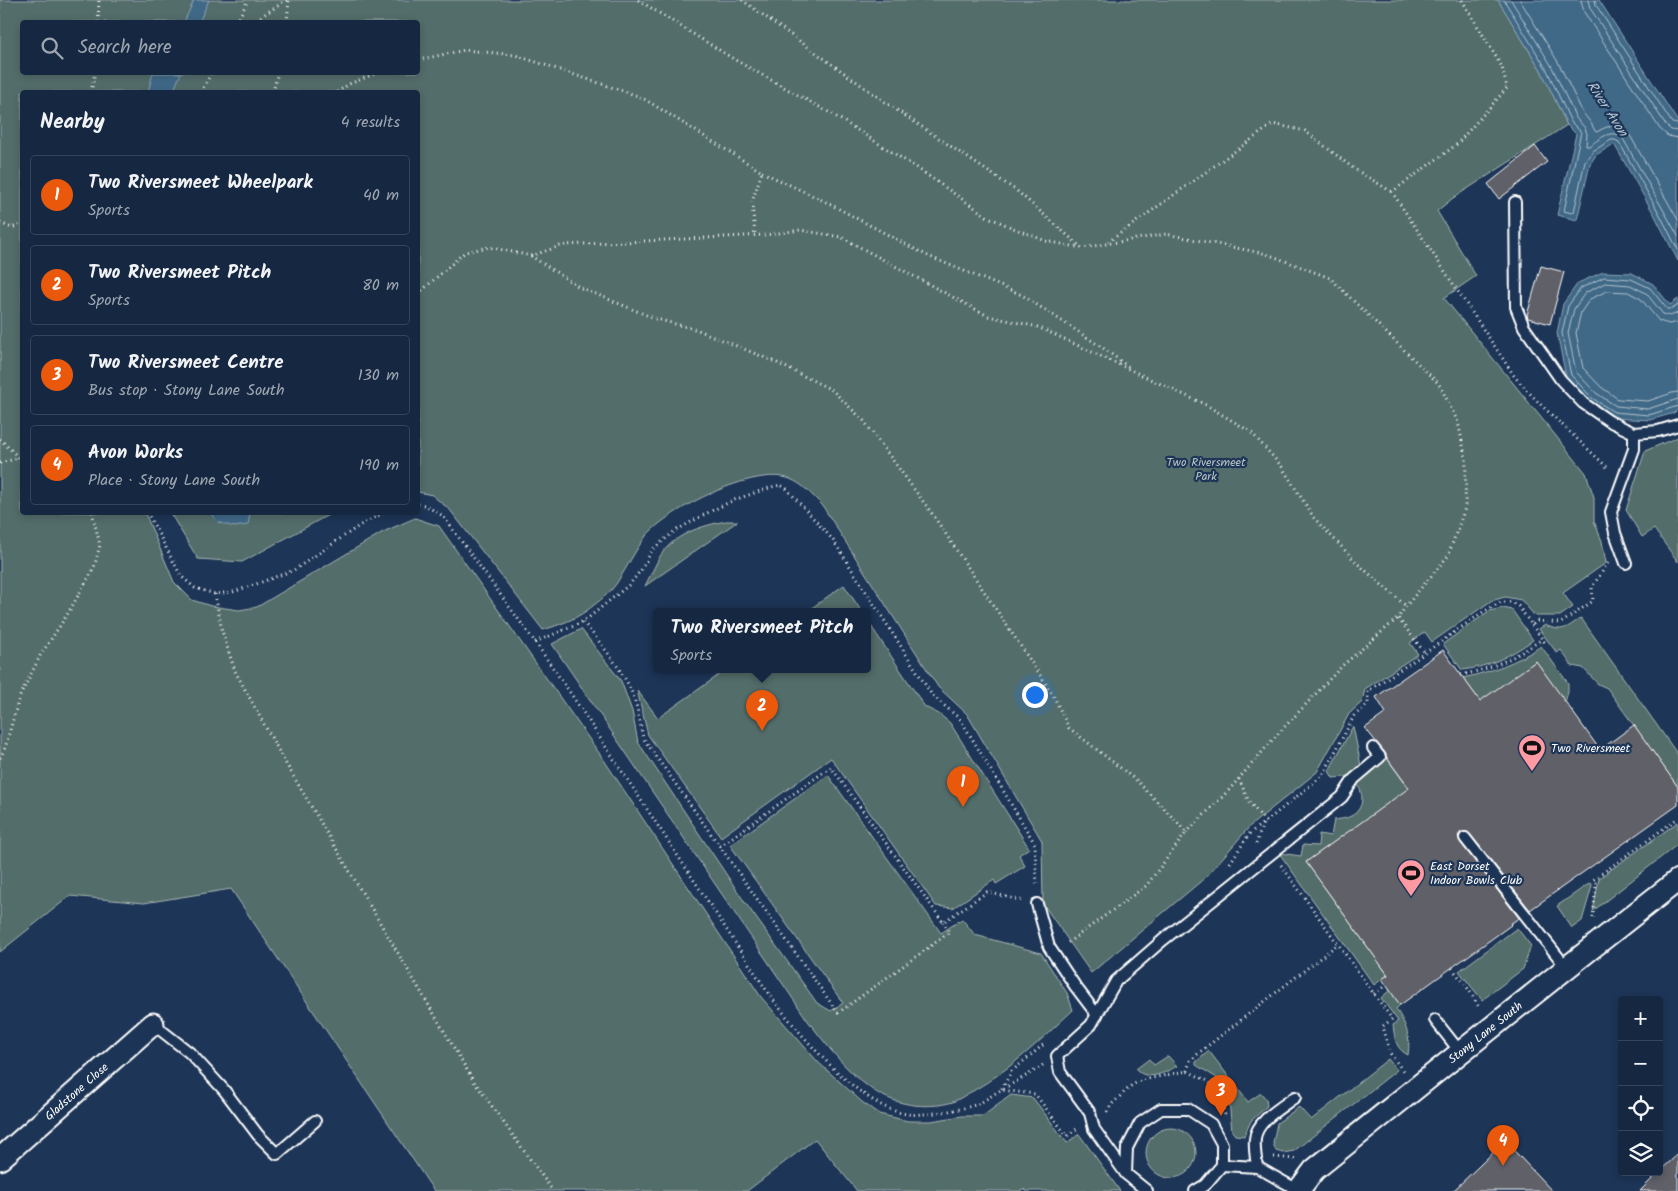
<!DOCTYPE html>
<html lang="en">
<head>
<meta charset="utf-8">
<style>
  body { margin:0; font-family:Kalam,sans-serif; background:#1f3048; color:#f1f3f6 }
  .controls { position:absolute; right:15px; bottom:15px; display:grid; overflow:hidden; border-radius:5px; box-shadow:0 2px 8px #0003 }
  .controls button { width:45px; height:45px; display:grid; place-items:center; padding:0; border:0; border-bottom:1px solid #35445a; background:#162841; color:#f1f3f6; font:25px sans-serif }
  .you { position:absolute; left:1034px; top:694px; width:18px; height:18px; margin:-12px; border:4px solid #fff; border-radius:50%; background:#1a73e8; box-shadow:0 0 0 8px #1a73e833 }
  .badge { display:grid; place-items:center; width:32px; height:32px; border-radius:50%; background:#ea580c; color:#fff; font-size:16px; font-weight:700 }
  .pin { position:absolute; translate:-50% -41px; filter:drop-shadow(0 1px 2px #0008) }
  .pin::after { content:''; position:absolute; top:26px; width:18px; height:15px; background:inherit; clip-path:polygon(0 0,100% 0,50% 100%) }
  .popup { position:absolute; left:653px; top:608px; width:218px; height:65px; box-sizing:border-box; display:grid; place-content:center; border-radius:5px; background:#162841; filter:drop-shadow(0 1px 4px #0005); font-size:16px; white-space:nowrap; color:#9ea6b1 }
  .popup b { font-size:19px; color:#f1f3f6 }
  .popup::after { content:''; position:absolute; left:50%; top:100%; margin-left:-10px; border:10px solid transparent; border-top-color:#162841 }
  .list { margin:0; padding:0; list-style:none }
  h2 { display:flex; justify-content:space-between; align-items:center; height:65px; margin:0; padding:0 20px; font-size:21px }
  h2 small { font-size:16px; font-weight:400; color:#9ea6b1 }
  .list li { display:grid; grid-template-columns:32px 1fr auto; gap:15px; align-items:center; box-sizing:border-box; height:80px; margin:0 10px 10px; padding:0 10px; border:1px solid #35445a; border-radius:5px }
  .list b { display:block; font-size:19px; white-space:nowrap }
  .list p { margin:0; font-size:16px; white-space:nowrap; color:#9ea6b1 }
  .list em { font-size:16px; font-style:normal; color:#9ea6b1 }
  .icon { flex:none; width:28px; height:28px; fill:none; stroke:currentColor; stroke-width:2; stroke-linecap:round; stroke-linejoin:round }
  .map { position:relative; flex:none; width:1678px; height:1191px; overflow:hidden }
  .search { position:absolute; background:#162841; box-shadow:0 2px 8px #0003; left:20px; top:20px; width:400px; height:55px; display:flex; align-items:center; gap:12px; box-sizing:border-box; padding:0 18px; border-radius:5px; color:#9ea6b1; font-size:19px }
  .panel { position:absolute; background:#162841; box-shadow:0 2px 8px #0003; left:20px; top:90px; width:400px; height:425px; border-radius:5px }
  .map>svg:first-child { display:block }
  .green { fill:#536d6a; stroke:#a9b6b4; fill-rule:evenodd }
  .water { fill:#406987; stroke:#8ca5b7 }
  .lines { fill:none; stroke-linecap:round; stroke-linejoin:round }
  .shore { stroke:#b3c3cf; stroke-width:1 }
  .building { fill:#5e6068; stroke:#fff }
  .lane-casing { stroke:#fff; stroke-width:14 }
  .street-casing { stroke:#fff; stroke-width:25 }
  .path { stroke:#fff; stroke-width:3; stroke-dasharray:1 4; stroke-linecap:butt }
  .lane { stroke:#1d3557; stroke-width:10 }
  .street { stroke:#1d3557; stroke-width:21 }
  .labels { text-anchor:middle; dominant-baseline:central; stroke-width:4.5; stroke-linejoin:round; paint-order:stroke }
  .park-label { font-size:12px; fill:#bac5c3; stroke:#1d3557 }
  .poi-label { font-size:12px; fill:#fff; stroke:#1d3557; text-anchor:start }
  .street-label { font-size:12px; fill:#fff; stroke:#1d3557 }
  .water-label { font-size:14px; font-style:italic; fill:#b3c3cf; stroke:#1d3557 }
</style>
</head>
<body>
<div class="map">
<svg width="1678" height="1191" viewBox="0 0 1678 1191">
  <rect width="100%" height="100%" fill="#1d3557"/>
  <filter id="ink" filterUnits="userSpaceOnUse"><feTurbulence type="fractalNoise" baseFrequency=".02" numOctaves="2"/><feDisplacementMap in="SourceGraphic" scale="10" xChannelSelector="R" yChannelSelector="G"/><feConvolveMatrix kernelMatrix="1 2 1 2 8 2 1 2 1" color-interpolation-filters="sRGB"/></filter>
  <g filter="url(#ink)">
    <g class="green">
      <path d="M 0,0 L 1498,0 L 1541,70 L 1567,125 L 1453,198 L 1437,211 L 1476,276 L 1444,298 L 1586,473 L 1594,497 L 1594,521 L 1602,541 L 1606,563 L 1563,593 L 1573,607 L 1560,616 L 1535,616 L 1521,600 L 1505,597 L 1491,601 L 1432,642 L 1425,632 L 1410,643 L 1418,654 L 1365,689 L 1362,702 L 1349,714 L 1317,772 L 1250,826 L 1206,877 L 1091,973 L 1043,904 L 1042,841 L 967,714 L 938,687 L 822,505 C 812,495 803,484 790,479 C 755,465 669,509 646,536 C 635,550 628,566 618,581 C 613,590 602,599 594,605 C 579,618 562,624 543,630 L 450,510 L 432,495 L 418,492 L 418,92 L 22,92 L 22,512 L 145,513 L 174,582 L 192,600 L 211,606 L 239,610 L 257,607 L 383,532 L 415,518 L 439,526 L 604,760 L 761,997 L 818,1062 L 862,1102 L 879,1114 L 908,1121 L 931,1121 L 962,1116 L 983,1116 L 1011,1095 L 1033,1098 L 1067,1143 L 1079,1134 L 1120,1191 L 1026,1191 L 1024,1189 L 1022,1191 L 857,1191 L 815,1139 L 747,1191 L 434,1191 L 231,889 L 144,903 L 70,896 L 0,952 ZM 22,22 L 418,22 L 418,72 L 22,72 Z"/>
      <polygon points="1678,437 1678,562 1654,529 1642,537 1626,510 1645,451"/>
      <polygon points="170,513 332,513 242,562 198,559"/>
      <path d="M 726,521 L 738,521 L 645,586 C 650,577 654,567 659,558 C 673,534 701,526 726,521 Z"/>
      <polygon points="844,585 862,612 806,612"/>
      <path d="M 1503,608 L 1512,610 L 1533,640 C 1510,656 1489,667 1462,670 L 1443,644 L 1489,611 Z"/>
      <path d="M 1581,618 L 1678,755 L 1678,787 L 1607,688 L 1598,684 L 1583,668 L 1572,666 L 1561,650 L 1557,653 L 1539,629 L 1545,625 C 1563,633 1566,628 1581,618 Z"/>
      <polygon points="867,620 925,707 939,714 950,723 1029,848 1019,855 1025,866 996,884 994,880 953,908 936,906 831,758 721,837 648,735 637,690 658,718 726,670 867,670"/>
      <path d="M 581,629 L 621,681 L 632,711 L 638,742 L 744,901 L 817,1003 L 831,1011 L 843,1003 L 730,845 L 828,775 L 941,933 L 962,919 L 975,935 L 1041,953 L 1067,993 L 1073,1010 C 1041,1040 1011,1069 973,1091 C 966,1094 960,1099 953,1102 C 925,1110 893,1105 870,1088 C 845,1070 826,1044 808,1021 L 552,644 Z"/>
      <path d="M 1541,646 L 1568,683 L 1568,692 L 1565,702 L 1480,701 L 1463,678 C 1490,672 1518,662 1541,646 Z"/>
      <polygon points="1353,726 1361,766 1351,778 1345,777 1333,778 1329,771 1331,767"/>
      <path d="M 1386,757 L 1409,789 L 1306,862 L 1388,975 L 1374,985 L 1279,853 L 1301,856 L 1303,845 L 1318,846 L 1319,834 L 1331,836 L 1334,820 C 1340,819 1346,819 1351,816 C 1365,809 1365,791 1354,781 Z"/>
      <polygon points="1678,822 1678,844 1593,911 1599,878"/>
      <polygon points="1590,883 1592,886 1582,921 1572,928 1557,906"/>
      <polygon points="1517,928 1531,946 1523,969 1482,1000 1459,971"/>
      <path d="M 1390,990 L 1400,1005 L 1396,1009 C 1406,1024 1411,1037 1408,1055 C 1395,1048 1395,1039 1393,1025 L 1398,1021 L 1381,998 Z"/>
      <polygon points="1209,1051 1248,1102 1261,1093 1266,1099 1267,1106 1251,1121 1244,1136 1235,1135 1232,1131 1228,1090 1217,1078 1196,1065 1196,1062"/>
      <path d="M 1168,1056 L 1177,1066 C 1165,1073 1147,1082 1136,1069 L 1149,1059 L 1154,1065 Z"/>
      <polygon points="1388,1059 1397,1070 1294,1151 1283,1153 1276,1151 1273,1143 1277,1123 1299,1107 1311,1120"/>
      <circle cx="1171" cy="1153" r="25"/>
    </g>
    <g class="water">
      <polygon points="194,0 209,0 199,22 184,22"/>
      <polygon points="1498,0 1599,0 1678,122 1678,261 1655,216 1614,144 1596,155 1590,164 1577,220 1557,215 1576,134 1567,125 1541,70"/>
      <polygon points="153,73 181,73 173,92 148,92"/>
      <polygon points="1603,272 1632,273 1653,284 1670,305 1678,299 1678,409 1674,413 1650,420 1613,418 1589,402 1566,377 1557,333 1563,304 1578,283"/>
      <polygon points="210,513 250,513 248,525 234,527 218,522"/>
    </g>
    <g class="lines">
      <g class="shore">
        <polyline points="1504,0 1546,68 1571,122 1581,132 1564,211 1572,213 1574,212 1585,161 1593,151 1611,140 1615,140 1619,142 1659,213 1678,250"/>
        <path d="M 1511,0 L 1551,65 L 1576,118 L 1585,128 L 1587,134 L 1586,146 L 1589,146 C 1599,140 1610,128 1622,137 L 1678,236"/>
        <path d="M 1520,0 L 1558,62 L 1583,113 L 1591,123 L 1595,131 L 1597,132 C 1608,125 1617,123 1628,132 L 1678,220"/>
        <polyline points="1581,0 1584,12 1660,129 1668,136 1678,138"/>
        <polyline points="1588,0 1590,8 1666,125 1671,130 1678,131"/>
        <polyline points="1595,0 1596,5 1663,109 1672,123 1678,124"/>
        <polyline points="1678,305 1672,309 1667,309 1650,288 1631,279 1604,277 1581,288 1568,306 1562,333 1571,375 1592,398 1614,412 1649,415 1678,406"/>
        <polyline points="1678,313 1670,316 1663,314 1646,293 1630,285 1605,283 1585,293 1574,309 1568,333 1576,372 1596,393 1616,406 1648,409 1678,399"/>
        <polyline points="1678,322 1669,324 1659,321 1641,299 1628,292 1607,291 1590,299 1581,312 1576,333 1583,368 1601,387 1618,399 1648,401 1672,393 1678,392"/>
      </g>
    </g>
    <g class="building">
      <polygon points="1535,146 1547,162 1499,199 1488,184"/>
      <polygon points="1541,266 1564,272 1550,324 1528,318 1527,315"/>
      <polygon points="1443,650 1480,701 1536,661 1600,750 1634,725 1678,787 1678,805 1530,910 1470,834 1467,832 1461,832 1458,836 1460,842 1519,918 1510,924 1511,925 1400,1005 1382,979 1388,975 1306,862 1409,788 1387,758 1385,753 1365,728 1386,713 1376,697"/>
      <polygon points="1505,1141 1552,1191 1453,1191"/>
      <polygon points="1678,1154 1678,1191 1640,1191 1659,1172"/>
    </g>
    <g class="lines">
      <g class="lane-casing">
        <g id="lane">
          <polyline points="1515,202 1516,307 1524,327 1561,380 1583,403 1609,421 1634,433 1634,449 1611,512 1615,533 1626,563"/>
          <polyline points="1634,433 1658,431 1678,425"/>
          <polyline points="1465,838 1566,967"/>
          <polyline points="1037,904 1049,947 1075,986 1097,1015"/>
          <polyline points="1435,1020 1461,1053"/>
          <polyline points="153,1024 190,1053 224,1090 258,1135 277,1154 315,1121"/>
          <polyline points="1222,1165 1257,1167 1298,1190"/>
          <path d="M 1257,1167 C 1256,1158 1254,1148 1255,1139 C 1256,1121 1282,1107 1295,1097"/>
          <polyline points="1126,1174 1094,1129 1090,1113 1060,1072 1057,1056 1091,1025 1116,981 1163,940 1342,797 1354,779 1380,757 1373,748"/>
          <polyline points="1147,1191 1126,1174 1127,1148 1140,1123 1161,1109 1188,1109 1211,1124 1222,1144 1222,1165 1205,1185 1195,1191"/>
        </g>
      </g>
      <g class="street-casing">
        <g id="street">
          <path id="s1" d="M 0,1159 L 153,1024"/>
          <path id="s2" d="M 1298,1191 L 1314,1170 C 1435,1073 1556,975 1678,880"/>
        </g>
      </g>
      <g class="path">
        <polyline points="638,0 737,61 832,114 917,168 988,217 1018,230 1046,241 1082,248 1166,234 1267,254 1330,278 1439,384 1458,422 1466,459 1465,508 1448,556 1406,606 1398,618 1425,653"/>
        <polyline points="742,0 885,102 1017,191 1082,248"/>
        <polyline points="1462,0 1502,67 1507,88 1456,145 1392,192 1515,377 1538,402 1609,469"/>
        <polyline points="98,22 99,0"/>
        <polyline points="237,22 248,0"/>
        <polyline points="252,22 287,0"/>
        <polyline points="287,22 289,0"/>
        <polyline points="418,60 465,50 515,55 641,97 762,172 752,202 755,235"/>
        <polyline points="91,92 95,72"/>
        <polyline points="201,92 212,72"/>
        <polyline points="273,92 278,72"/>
        <polyline points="337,92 349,84 380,72"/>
        <polyline points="762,172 824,201 928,256 1022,295 1103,348 1130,368"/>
        <polyline points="0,223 12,228 22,223"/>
        <polyline points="1108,242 1273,124 1305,131 1353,168 1392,192"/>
        <polyline points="531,256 563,245 765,235 800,230 841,237 988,316 1038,327 1206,405 1251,432 1282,467 1314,518 1358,564 1406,606"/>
        <polyline points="418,294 465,252 489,247 531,256 579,287 656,319 698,330 773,361 832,390 864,421 933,515 1052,693 1069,728 1136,780 1179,824 1186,833 1146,886 1066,944"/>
        <polyline points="0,439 19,458"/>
        <polyline points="0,463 22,457"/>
        <path d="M 418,504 L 425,505 L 443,516 L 535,642 L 569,691 L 771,997 C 799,1033 860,1108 907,1114 C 925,1116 961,1110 978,1104 C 986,1100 993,1094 1001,1090 C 1015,1082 1029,1075 1043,1065"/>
        <polyline points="147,512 181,576 195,588 215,594 233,592 259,583 294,570 362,524 386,512"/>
        <polyline points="215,594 222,631 235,671 282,757 473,1080 553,1191"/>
        <path d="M 583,622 C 599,641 623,670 632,693 C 638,707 640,723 643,738 L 838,1013 L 950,932 L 943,922"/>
        <polyline points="1532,625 1545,643"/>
        <polyline points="535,642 574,626 587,619 630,584 641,570 653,549 675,531 707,513 734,500 772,487 780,485 786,488 833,540 932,695 961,720 1035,844 1037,887"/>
        <path d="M 1461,675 C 1491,669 1517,657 1542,639"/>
        <polyline points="0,758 5,748 19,698 40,656 67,615 94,568 100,545 92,512"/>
        <polyline points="1239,779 1249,802 1266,822"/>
        <polyline points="1186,833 1229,790 1276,736 1343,665 1398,618"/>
        <polyline points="1256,844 1263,824 1323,775 1354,716 1368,704 1368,691 1425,653 1483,612 1501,602 1512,602 1518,606 1532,625 1537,621 1561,623 1593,601 1592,587 1608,563"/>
        <polyline points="720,846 831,767 943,922 987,892 1023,901"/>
        <polyline points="1230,863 1250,833 1262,824"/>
        <polyline points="1281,865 1392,1019 1383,1026 1390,1053 1403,1071"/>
        <polyline points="1593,918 1596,884 1593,880 1678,818"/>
        <polyline points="1452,968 1469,990 1480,1009"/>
        <polyline points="1374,994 1386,985"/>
        <polyline points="1043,1045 1012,1071 1001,1090 1035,1094 1067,1136 1078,1128"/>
        <polyline points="1187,1071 1190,1061 1200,1052 1338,944"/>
        <polyline points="1107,1112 1112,1104 1132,1085 1142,1080 1187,1071 1208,1081 1220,1095 1225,1115"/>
        <polyline points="1274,1157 1295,1159"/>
      </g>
      <use href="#lane" class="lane"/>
      <use href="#street" class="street"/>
    </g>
  </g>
  <defs>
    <g id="stadium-pin" transform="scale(1.4375)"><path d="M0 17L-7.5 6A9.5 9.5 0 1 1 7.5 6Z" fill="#ff9aa2" stroke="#1d3557"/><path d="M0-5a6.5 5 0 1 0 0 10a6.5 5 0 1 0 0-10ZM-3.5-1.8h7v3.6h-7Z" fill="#111"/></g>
  </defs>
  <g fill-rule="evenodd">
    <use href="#stadium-pin" x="1532" y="748"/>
    <use href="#stadium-pin" x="1411" y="873"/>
  </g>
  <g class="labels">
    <g class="park-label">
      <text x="1206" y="462">Two Riversmeet<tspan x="1206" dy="14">Park</tspan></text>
    </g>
    <g class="poi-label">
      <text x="1551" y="748">Two Riversmeet</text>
      <text x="1430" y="866">East Dorset<tspan x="1430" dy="14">Indoor Bowls Club</tspan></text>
    </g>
    <g class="street-label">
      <text stroke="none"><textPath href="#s2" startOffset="246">Stony Lane South</textPath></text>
      <text stroke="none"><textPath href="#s1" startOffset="102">Gladstone Close</textPath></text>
    </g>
    <g class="water-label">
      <text transform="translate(1607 109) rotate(57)">River Avon</text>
    </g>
  </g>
</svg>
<div class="controls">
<button>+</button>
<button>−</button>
<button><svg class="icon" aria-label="locate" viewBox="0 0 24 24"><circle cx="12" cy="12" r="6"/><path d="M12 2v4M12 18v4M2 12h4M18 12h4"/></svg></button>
<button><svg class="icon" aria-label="layers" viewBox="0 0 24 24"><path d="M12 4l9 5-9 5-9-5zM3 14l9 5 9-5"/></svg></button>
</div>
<div class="you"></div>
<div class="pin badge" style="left:963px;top:807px">1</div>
<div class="pin badge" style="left:762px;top:731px">2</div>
<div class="popup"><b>Two Riversmeet Pitch</b>Sports</div>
<div class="pin badge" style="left:1221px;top:1116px">3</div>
<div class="pin badge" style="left:1503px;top:1166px">4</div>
<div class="search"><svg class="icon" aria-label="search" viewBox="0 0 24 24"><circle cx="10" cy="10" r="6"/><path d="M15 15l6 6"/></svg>Search here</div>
<section class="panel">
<h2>Nearby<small>4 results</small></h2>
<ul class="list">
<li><span class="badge">1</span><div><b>Two Riversmeet Wheelpark</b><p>Sports</p></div><em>40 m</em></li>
<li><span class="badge">2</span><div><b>Two Riversmeet Pitch</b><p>Sports</p></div><em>80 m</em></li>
<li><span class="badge">3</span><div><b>Two Riversmeet Centre</b><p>Bus stop · Stony Lane South</p></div><em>130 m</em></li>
<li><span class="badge">4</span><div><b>Avon Works</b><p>Place · Stony Lane South</p></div><em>190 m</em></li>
</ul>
</section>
</div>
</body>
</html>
